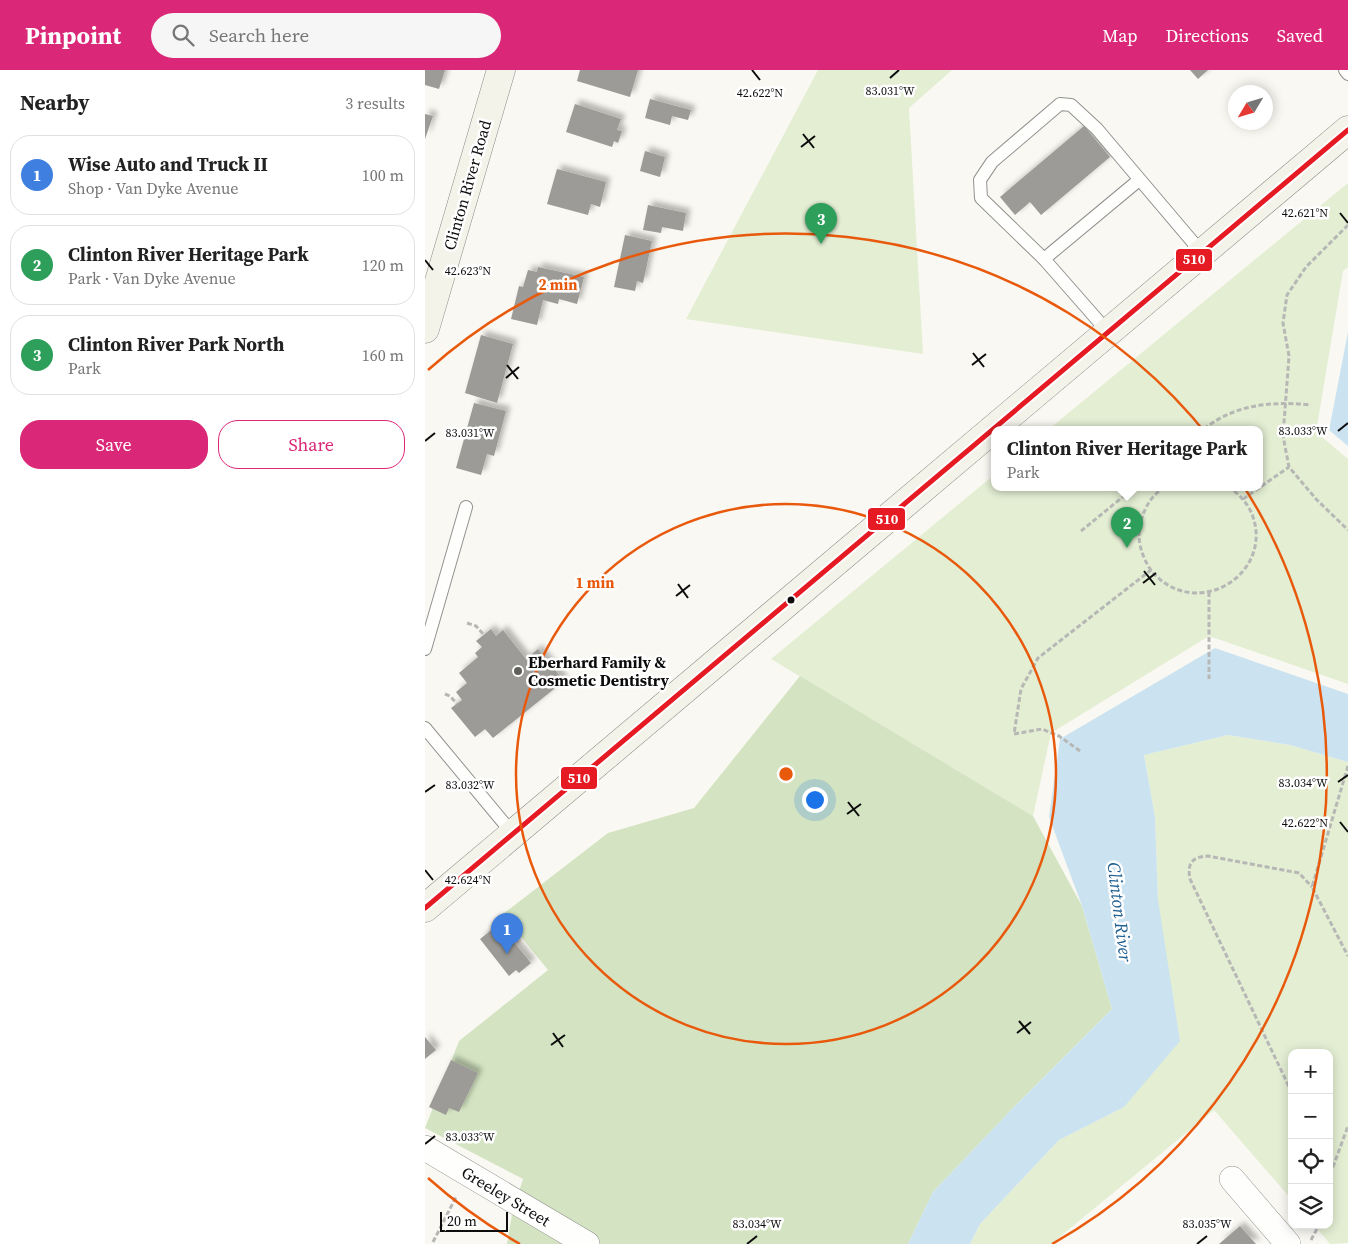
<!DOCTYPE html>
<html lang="en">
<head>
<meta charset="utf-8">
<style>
  body { margin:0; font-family:"Source Serif 4",serif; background:#f6f6f6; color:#222 }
  .controls { position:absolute; right:15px; bottom:15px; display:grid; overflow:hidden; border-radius:10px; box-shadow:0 2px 12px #0003 }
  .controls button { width:45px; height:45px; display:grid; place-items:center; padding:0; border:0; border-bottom:1px solid #e0e0e0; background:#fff; color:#222; font:25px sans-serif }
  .compass { position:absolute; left:803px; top:15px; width:45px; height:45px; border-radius:50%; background:#fff; box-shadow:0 2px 12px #0003; rotate:232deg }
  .scale { position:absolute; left:15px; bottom:12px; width:68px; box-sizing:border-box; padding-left:5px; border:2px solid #0c0c0c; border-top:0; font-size:14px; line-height:18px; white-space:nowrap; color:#0c0c0c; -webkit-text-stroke:4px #fff; paint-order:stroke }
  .you { position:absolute; left:389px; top:729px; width:18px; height:18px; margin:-12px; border:4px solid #fff; border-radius:50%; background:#1a73e8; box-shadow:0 0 0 8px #1a73e833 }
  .badge { display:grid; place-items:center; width:32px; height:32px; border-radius:50%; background:#db2777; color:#fff; font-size:16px; font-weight:700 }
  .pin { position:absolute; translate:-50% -41px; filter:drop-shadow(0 1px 2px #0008) }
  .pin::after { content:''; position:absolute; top:26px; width:18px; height:15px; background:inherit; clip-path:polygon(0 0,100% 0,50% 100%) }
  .popup { position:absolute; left:566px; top:356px; width:272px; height:65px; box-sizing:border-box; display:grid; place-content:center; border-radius:10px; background:#fff; filter:drop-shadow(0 1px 4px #0005); font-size:16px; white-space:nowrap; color:#767676 }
  .popup b { font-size:19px; color:#222 }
  .popup::after { content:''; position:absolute; left:50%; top:100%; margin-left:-10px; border:10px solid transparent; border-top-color:#fff }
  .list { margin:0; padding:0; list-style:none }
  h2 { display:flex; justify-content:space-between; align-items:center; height:65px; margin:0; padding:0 20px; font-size:21px }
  h2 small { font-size:16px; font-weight:400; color:#767676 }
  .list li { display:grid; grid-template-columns:32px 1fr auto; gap:15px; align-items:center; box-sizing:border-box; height:80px; margin:0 10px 10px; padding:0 10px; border:1px solid #e0e0e0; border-radius:20px }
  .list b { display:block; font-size:19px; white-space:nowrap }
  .list p { margin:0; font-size:16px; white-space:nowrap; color:#767676 }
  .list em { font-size:16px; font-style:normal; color:#767676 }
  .actions { display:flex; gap:10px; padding:15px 20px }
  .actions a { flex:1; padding:11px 0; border:1px solid #db2777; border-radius:20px; text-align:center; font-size:18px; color:#db2777 }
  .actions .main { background:#db2777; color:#fff }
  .icon { flex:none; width:28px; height:28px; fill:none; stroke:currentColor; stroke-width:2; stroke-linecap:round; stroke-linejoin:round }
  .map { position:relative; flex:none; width:923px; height:1174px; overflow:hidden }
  header { display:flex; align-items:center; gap:30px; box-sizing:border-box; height:70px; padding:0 25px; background:#db2777; color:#fff }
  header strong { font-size:24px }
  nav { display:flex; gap:28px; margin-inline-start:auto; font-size:18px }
  .search { width:350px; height:45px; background:#f6f6f6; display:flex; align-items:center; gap:12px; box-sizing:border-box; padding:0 18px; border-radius:28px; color:#767676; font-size:19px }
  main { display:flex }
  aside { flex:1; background:#fff }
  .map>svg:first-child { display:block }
  .green { fill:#e3eed3 }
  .forest { fill:#d4e4c2 }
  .water { fill:#cbe3f1 }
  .building { fill:#9d9b97; filter:url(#shadow) }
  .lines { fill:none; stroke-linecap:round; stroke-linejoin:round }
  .lane-casing { stroke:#939290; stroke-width:14 }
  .street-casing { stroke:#939290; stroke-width:26 }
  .secondary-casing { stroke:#8a8986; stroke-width:29 }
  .path { stroke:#b7b7b6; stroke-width:3; stroke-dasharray:5 2.5; stroke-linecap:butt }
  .lane { stroke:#fefefd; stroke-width:12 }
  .street { stroke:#fefefd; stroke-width:25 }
  .secondary { stroke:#f4f3ea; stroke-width:28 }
  .bus-1-casing { stroke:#fff; stroke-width:9 }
  .bus-1 { stroke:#e51a23; stroke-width:5 }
  .ticks { fill:none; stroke:#0c0c0c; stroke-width:2 }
  .ring { fill:none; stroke:#e8590c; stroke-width:2.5 }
  .bus-dot { fill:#0c0c0c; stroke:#fff; stroke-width:2 }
  .poi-dot { fill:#5f5f5c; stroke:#fff; stroke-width:2 }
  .labels { text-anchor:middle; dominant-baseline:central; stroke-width:5; stroke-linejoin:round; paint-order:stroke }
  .street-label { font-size:16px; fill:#0c0c0c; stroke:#fff }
  .poi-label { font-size:16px; font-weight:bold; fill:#0c0c0c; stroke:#fff; text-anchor:start }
  .water-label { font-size:18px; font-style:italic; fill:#226192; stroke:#fff }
  .ticks-label { font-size:12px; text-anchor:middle; fill:#0c0c0c; stroke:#fff; stroke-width:5; stroke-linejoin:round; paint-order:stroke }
  .centre { fill:#e8590c; stroke:#fff; stroke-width:2.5 }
  .ring-label { font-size:15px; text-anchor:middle; font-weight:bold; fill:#e8590c; stroke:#fff; stroke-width:5; stroke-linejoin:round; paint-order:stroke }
  .line-badge { stroke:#fff; stroke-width:2 }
  .badge-label { font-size:14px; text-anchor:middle; font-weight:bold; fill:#fff }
</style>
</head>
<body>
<header>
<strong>Pinpoint</strong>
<div class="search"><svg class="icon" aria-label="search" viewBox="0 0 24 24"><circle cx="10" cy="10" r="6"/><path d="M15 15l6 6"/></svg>Search here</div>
<nav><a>Map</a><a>Directions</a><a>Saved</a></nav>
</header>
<main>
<aside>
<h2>Nearby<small>3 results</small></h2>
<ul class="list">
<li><span class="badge" style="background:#3f7fe0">1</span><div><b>Wise Auto and Truck II</b><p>Shop · Van Dyke Avenue</p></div><em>100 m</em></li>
<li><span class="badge" style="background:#2e9e5b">2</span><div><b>Clinton River Heritage Park</b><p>Park · Van Dyke Avenue</p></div><em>120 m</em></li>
<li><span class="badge" style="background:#2e9e5b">3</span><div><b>Clinton River Park North</b><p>Park</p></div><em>160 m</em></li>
</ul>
<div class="actions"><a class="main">Save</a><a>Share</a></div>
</aside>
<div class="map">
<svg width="923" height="1174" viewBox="0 0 923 1174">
  <defs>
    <filter id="shadow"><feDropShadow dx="4.5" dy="-4.5" stdDeviation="2.5" flood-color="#0004"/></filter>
  </defs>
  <rect width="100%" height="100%" fill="#faf8f2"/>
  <g class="green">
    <polygon points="393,0 527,0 484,38 498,284 261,249"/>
    <polygon points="923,113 923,197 918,201 891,362 923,389 923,614 784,566 626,663 608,746 346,589 569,405 570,417 834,417 834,359 624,359"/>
    <polygon points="803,665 865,675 923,692 923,1173 905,1174 889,1155 904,1155 904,983 867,983 867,1130 789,1040 626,1174 545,1174 555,1154 634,1070 699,1037 733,830 730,747 719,685"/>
  </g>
  <polygon class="forest" points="375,606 608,746 657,836 687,939 591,1035 508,1122 483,1174 82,1174 87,1144 98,1109 0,1058 34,971 123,900 78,844 183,763 269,738"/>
  <g class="water">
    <polygon points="923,262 923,376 904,360"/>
    <polygon points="790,578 923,624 923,692 865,675 803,665 719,685 730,747 733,830 755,971 699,1037 634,1070 555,1154 545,1174 483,1174 508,1122 591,1035 687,939 657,836 624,747 635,669"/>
  </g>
  <g class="building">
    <polygon points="0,0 20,0 14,19 0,15"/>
    <polygon points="155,0 213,0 205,27 152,11"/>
    <polygon points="765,0 783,0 773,9"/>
    <polygon points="225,29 266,40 263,50 247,46 245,55 220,48"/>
    <polygon points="150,34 196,49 192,60 197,61 193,73 189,71 187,77 141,62"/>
    <polygon points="0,44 8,46 0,69"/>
    <polygon points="659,56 685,87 616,145 605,132 590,145 575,127"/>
    <polygon points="220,81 240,87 235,107 215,101"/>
    <polygon points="132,99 181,112 175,137 166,134 163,145 122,134"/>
    <polygon points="223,135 261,143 258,161 237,157 236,163 218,160"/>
    <polygon points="200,165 227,171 218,213 212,211 210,221 189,217"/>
    <polygon points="113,197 159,207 152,234 134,229 133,234 118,230 112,255 86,249 94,216 98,217 103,200 112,202"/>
    <polygon points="56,265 88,274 72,333 40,323"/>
    <polygon points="49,333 81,341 69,386 62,384 56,405 31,398"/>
    <polygon points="66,559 71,566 78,560 101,589 113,579 139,611 68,668 60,659 50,667 26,638 37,630 31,622 42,613 34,603 53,587 50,583 57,577 51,571"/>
    <polygon points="74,854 106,893 94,903 91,900 84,906 55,869"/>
    <polygon points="0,967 11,980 0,989"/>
    <polygon points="26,990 53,1003 34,1042 24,1038 21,1045 4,1037"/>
    <polygon points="815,1156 831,1174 794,1174"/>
  </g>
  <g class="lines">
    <g class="lane-casing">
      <g id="lane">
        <polyline points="920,0 923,4"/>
        <polyline points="619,189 714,110"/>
        <polyline points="683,262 619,189 556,128 555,110 567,92 635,34 646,35 672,59 777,183"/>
        <polyline points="0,579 41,437"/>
        <polyline points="0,658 88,764"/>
      </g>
    </g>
    <g class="street-casing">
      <g id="street">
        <polyline points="0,1078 162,1174"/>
        <polyline points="807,1109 863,1174"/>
      </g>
    </g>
    <g class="secondary-casing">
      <g id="secondary">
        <polyline points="0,259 76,0"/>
        <polyline points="0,838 923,60"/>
      </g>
    </g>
    <g class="path">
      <polyline points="923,155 881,197 862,225 858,253 864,286 858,366 864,397 891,429 923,460"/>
      <path d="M 779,359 C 810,334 848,331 886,335"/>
      <path d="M 740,417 C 723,427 715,446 714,465 C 714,479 721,496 731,506 C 776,549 847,503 828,447 C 824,434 814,425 805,417"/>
      <polyline points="818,429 864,397"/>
      <polyline points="656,461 710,417"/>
      <polyline points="784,522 784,609"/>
      <polyline points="42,553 51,556 59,565"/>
      <polyline points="20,624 25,626 32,634"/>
      <polyline points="655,681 634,666 617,659 589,664 596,619 613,588 726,500"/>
      <polyline points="923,696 887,817 923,886"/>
      <path d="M 867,1023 L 765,809 C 762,793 767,787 783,786 L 874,803 L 887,817"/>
      <polyline points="904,1134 906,1126 905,1105 923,1056"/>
      <polyline points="886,1170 894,1155"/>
      <polyline points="8,1172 31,1127"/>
    </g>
    <use href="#lane" class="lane"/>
    <use href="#street" class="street"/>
    <use href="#secondary" class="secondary"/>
    <g class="bus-1-casing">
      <polyline id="bus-1" points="0,838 923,60"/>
    </g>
    <use href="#bus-1" class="bus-1"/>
  </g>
  <path class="ticks" d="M 327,0 L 335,10M 465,8 L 474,0M 378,64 L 389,78M 376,77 L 390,66M 915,143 L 923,153M 0,190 L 8,200M 548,283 L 559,297M 82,295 L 93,309M 547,295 L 561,284M 81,308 L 94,297M 913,361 L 923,353M 0,371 L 10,363M 719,501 L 730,515M 718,513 L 731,503M 253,514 L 263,528M 251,526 L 265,515M 913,712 L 923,705M 0,722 L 10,715M 423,732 L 434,746M 422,744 L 436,734M 915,752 L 923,762M 0,800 L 8,810M 594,951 L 605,964M 128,963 L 138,977M 592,963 L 606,952M 126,975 L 140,965M 0,1074 L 10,1066M 322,1174 L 332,1166M 772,1174 L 782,1166"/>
  <g class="ring">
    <circle cx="361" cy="704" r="270"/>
    <path d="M95 1174A540 540 0 0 1 3 1108M3 300A540 540 0 1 1 627 1174"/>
  </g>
  <circle class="bus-dot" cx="366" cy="530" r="4.5"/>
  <circle class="poi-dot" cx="93" cy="601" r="5"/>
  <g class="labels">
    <g class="street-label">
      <text transform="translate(42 115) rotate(-74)">Clinton River Road</text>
      <text transform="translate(81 1126) rotate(31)">Greeley Street</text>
    </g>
    <g class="poi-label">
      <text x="103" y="592">Eberhard Family &amp;<tspan x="103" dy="18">Cosmetic Dentistry</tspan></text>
    </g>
    <g class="water-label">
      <text transform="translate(695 842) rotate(83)">Clinton River</text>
    </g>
  </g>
  <g class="ticks-label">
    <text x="465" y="25">83.031°W</text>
    <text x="335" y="27">42.622°N</text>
    <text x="880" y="147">42.621°N</text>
    <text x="43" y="205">42.623°N</text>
    <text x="878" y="365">83.033°W</text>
    <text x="45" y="367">83.031°W</text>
    <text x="878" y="717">83.034°W</text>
    <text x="45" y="719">83.032°W</text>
    <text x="880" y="757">42.622°N</text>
    <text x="43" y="814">42.624°N</text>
    <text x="45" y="1071">83.033°W</text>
    <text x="332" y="1158">83.034°W</text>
    <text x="782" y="1158">83.035°W</text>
  </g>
  <circle cx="361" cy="704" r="8" class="centre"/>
  <g class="ring-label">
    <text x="133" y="220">2 min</text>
    <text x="170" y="518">1 min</text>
  </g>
  <g class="line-badge">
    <rect x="750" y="178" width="38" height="24" rx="5" fill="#e51a23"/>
    <rect x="442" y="437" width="39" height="24" rx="5" fill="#e51a23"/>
    <rect x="135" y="696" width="38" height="24" rx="5" fill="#e51a23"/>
  </g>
  <g class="badge-label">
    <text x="769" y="194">510</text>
    <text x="462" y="454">510</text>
    <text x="154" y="713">510</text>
  </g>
</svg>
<div class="controls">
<button>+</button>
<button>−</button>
<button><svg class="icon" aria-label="locate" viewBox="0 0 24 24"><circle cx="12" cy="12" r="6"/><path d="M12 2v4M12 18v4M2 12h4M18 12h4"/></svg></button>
<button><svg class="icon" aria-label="layers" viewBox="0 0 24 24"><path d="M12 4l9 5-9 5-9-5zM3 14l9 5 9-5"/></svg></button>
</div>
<svg class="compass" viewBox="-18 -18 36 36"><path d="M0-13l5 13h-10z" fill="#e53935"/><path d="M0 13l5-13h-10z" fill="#767676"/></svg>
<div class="scale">20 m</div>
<div class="you"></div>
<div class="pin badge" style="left:82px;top:884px;background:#3f7fe0">1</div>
<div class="pin badge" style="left:702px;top:478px;background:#2e9e5b">2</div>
<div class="popup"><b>Clinton River Heritage Park</b>Park</div>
<div class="pin badge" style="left:396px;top:174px;background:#2e9e5b">3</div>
</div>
</main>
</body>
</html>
